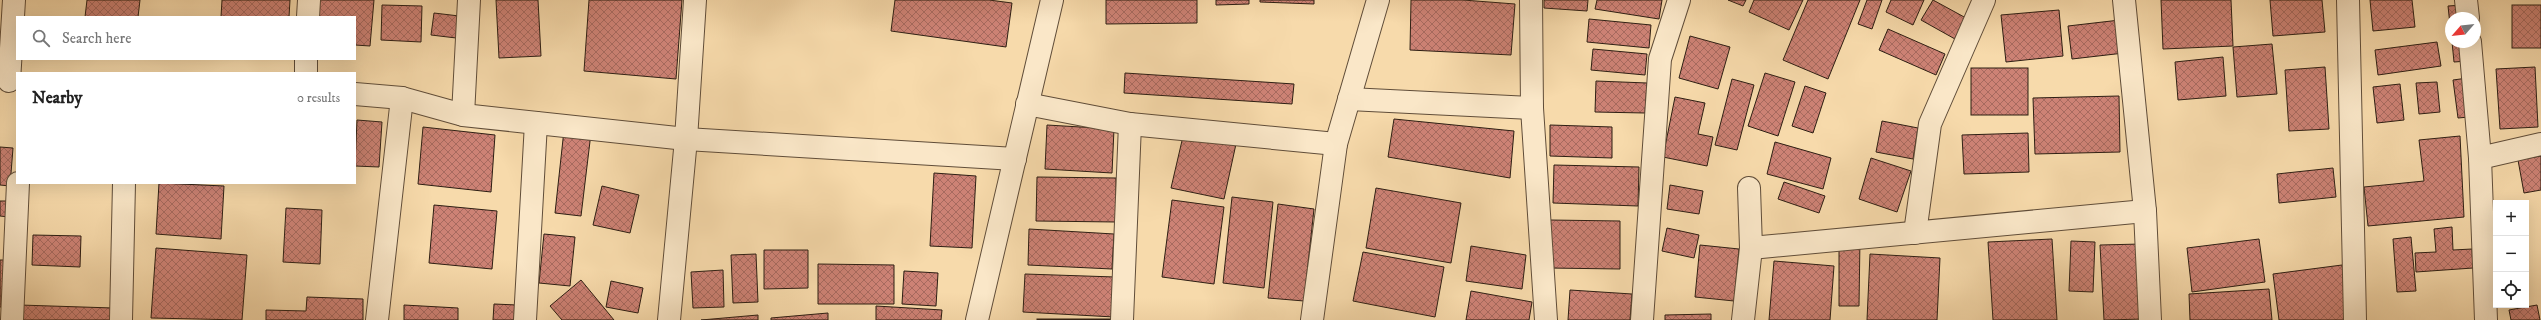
<!DOCTYPE html>
<html lang="en">
<head>
<meta charset="utf-8">
<style>
  body { margin:0; font-family:"IM FELL DW Pica",serif; background:#f2f2f2; color:#222 }
  .controls { position:absolute; right:12px; bottom:12px; display:grid; overflow:hidden; border-radius:0px; box-shadow:0 4px 16px #0002 }
  .controls button { width:36px; height:36px; display:grid; place-items:center; padding:0; border:0; border-bottom:1px solid #e0e0e0; background:#fff; color:#222; font:20px sans-serif }
  .compass { position:absolute; left:2445px; top:12px; width:36px; height:36px; border-radius:50%; background:#fff; box-shadow:0 4px 16px #0002; rotate:242deg }
  .list { margin:0; padding:0; list-style:none }
  h2 { display:flex; justify-content:space-between; align-items:center; height:52px; margin:0; padding:0 16px; font-size:17px }
  h2 small { font-size:13px; font-weight:400; color:#767676 }
  .icon { flex:none; width:22px; height:22px; fill:none; stroke:currentColor; stroke-width:2; stroke-linecap:round; stroke-linejoin:round }
  .map { position:relative; flex:none; width:2541px; height:320px; overflow:hidden }
  .search { position:absolute; background:#fff; box-shadow:0 4px 16px #0002; left:16px; top:16px; width:340px; height:44px; display:flex; align-items:center; gap:10px; box-sizing:border-box; padding:0 14px; border-radius:0px; color:#767676; font-size:15px }
  .panel { position:absolute; background:#fff; box-shadow:0 4px 16px #0002; left:16px; top:72px; width:340px; height:112px; border-radius:0px }
  .map>svg:first-child { display:block }
  .building { fill:url(#building-cross-hatch); stroke:#2d1e13 }
  .lines { fill:none; stroke-linecap:round; stroke-linejoin:round }
  .minor-casing { stroke:#604d39; stroke-width:24 }
  .minor { stroke:#fae7c8; stroke-width:22 }
</style>
</head>
<body>
<div class="map">
<svg width="2541" height="320" viewBox="0 0 2541 320">
  <defs>
    <pattern id="building-cross-hatch" width="8" height="8" patternUnits="userSpaceOnUse"><rect width="8" height="8" fill="#cd8275"/><path d="M0 0l8 8M0 8l8-8" fill="none" stroke="#a76a5f"/></pattern>
  </defs>
  <rect width="100%" height="100%" fill="#f7daab"/>
  <filter id="stains"><feTurbulence type="fractalNoise" baseFrequency=".005" numOctaves="4"/><feColorMatrix values="0 0 0 0 .2 0 0 0 0 .09 0 0 0 0 .02 0 0 0 .5 -.17"/></filter>
  <radialGradient id="worn" r=".72"><stop offset=".6" stop-color="#630" stop-opacity="0"/><stop offset="1" stop-color="#630" stop-opacity=".3"/></radialGradient>
  <g class="building">
    <polygon points="87,0 140,0 138,17 85,17"/>
    <polygon points="222,0 290,0 289,17 221,17"/>
    <polygon points="318,0 374,0 370,46 355,45 355,17 316,17"/>
    <polygon points="496,0 538,0 541,56 499,58"/>
    <polygon points="589,0 682,0 676,79 584,71"/>
    <polygon points="895,0 989,0 1012,3 1006,47 891,31"/>
    <polygon points="1106,0 1197,0 1197,23 1106,24"/>
    <polygon points="1216,0 1249,0 1249,4 1216,5"/>
    <polygon points="1260,0 1314,0 1314,4 1260,2"/>
    <polygon points="1411,0 1463,0 1515,4 1511,55 1410,50"/>
    <polygon points="1544,0 1588,0 1587,11 1544,8"/>
    <polygon points="1597,0 1662,0 1659,19 1595,9"/>
    <polygon points="1728,0 1746,0 1743,6"/>
    <polygon points="1754,0 1803,0 1789,30 1749,12"/>
    <polygon points="1808,0 1860,0 1828,79 1783,60"/>
    <polygon points="1867,0 1882,0 1872,29 1858,24"/>
    <polygon points="1891,0 1924,0 1913,25 1886,12"/>
    <polygon points="1933,0 1966,18 1955,39 1921,20"/>
    <polygon points="2161,0 2231,0 2233,46 2163,49"/>
    <polygon points="2270,0 2322,0 2325,32 2273,36"/>
    <polygon points="2370,0 2412,0 2415,27 2373,31"/>
    <polygon points="382,5 422,6 421,42 381,40"/>
    <polygon points="2463,5 2464,18 2451,18 2451,34 2448,6"/>
    <rect x="2512" y="5" width="29" height="43"/>
    <polygon points="2059,10 2063,56 2006,62 2001,15"/>
    <polygon points="434,13 476,18 473,40 431,35"/>
    <polygon points="1589,19 1651,25 1649,48 1587,42"/>
    <polygon points="2120,20 2124,53 2072,59 2068,26"/>
    <polygon points="1888,29 1945,54 1936,75 1879,50"/>
    <polygon points="1690,36 1730,47 1718,89 1679,78"/>
    <polygon points="2437,42 2441,66 2378,75 2375,50"/>
    <polygon points="2452,42 2466,42 2468,61 2454,62"/>
    <polygon points="2272,44 2277,94 2237,97 2233,47"/>
    <polygon points="1593,49 1647,54 1645,75 1591,70"/>
    <polygon points="2223,57 2226,96 2178,100 2175,62"/>
    <polygon points="2325,67 2329,129 2289,131 2285,70"/>
    <polygon points="2535,67 2538,127 2500,129 2496,69"/>
    <rect x="1971" y="68" width="57" height="47"/>
    <polygon points="1125,73 1294,84 1292,104 1124,93"/>
    <polygon points="1765,73 1795,82 1778,136 1748,126"/>
    <polygon points="2475,77 2480,116 2458,118 2453,80"/>
    <polygon points="1732,79 1754,85 1737,150 1715,145"/>
    <polygon points="1596,81 1647,83 1645,113 1595,112"/>
    <polygon points="2437,82 2440,112 2419,114 2416,83"/>
    <polygon points="2400,84 2404,120 2377,123 2373,87"/>
    <polygon points="1805,86 1826,93 1813,133 1792,126"/>
    <polygon points="2119,96 2120,152 2035,154 2033,98"/>
    <polygon points="1675,97 1705,103 1698,134 1713,137 1707,166 1663,157"/>
    <polygon points="1394,119 1514,131 1510,178 1388,157"/>
    <polygon points="357,120 382,122 379,167 355,166"/>
    <polygon points="1882,121 1918,128 1913,159 1876,152"/>
    <polygon points="1047,125 1114,129 1112,173 1045,169"/>
    <polygon points="1550,125 1612,127 1612,158 1550,156"/>
    <polygon points="423,127 495,135 491,192 418,184"/>
    <polygon points="564,130 591,133 581,216 555,213"/>
    <polygon points="1184,132 1236,144 1224,199 1171,188"/>
    <polygon points="2028,133 2029,172 1964,174 1962,135"/>
    <polygon points="2460,136 2464,217 2368,226 2364,187 2424,181 2419,140"/>
    <polygon points="1775,142 1831,158 1823,189 1767,174"/>
    <polygon points="0,147 13,148 10,186 0,185"/>
    <polygon points="2541,156 2541,190 2524,193 2518,160"/>
    <polygon points="1871,158 1911,171 1897,212 1859,199"/>
    <polygon points="1554,165 1639,167 1638,206 1553,203"/>
    <polygon points="2333,168 2336,197 2279,203 2277,174"/>
    <polygon points="934,173 976,176 972,248 930,246"/>
    <polygon points="1037,177 1116,178 1116,222 1036,221"/>
    <polygon points="1784,182 1825,196 1819,213 1778,199"/>
    <polygon points="159,183 224,186 221,239 156,234"/>
    <polygon points="1670,185 1703,191 1699,214 1667,209"/>
    <polygon points="602,186 639,195 630,233 593,225"/>
    <polygon points="1376,188 1461,203 1451,263 1366,248"/>
    <polygon points="1232,197 1273,202 1264,288 1223,283"/>
    <polygon points="1172,200 1224,207 1214,284 1162,277"/>
    <polygon points="0,201 9,201 9,217 0,216"/>
    <polygon points="1278,204 1314,209 1304,301 1268,298"/>
    <polygon points="434,205 497,211 492,269 429,263"/>
    <polygon points="286,208 322,210 320,264 283,262"/>
    <polygon points="1550,220 1620,221 1620,269 1549,268"/>
    <polygon points="2452,227 2453,250 2472,249 2473,268 2416,272 2415,253 2436,252 2434,229"/>
    <polygon points="1667,228 1699,235 1694,258 1662,251"/>
    <polygon points="1029,229 1114,234 1112,269 1028,265"/>
    <polygon points="544,234 575,237 570,286 539,283"/>
    <polygon points="33,235 81,236 80,267 32,265"/>
    <polygon points="2411,237 2416,291 2397,292 2393,239"/>
    <polygon points="1839,239 1860,239 1859,306 1839,306"/>
    <polygon points="2052,239 2057,320 1993,320 1988,242"/>
    <polygon points="2259,239 2265,282 2192,292 2187,248"/>
    <polygon points="2071,241 2095,242 2093,292 2069,291"/>
    <polygon points="2141,244 2145,319 2104,320 2100,245"/>
    <polygon points="1700,245 1739,249 1734,301 1695,297"/>
    <polygon points="1471,246 1526,255 1522,289 1466,281"/>
    <polygon points="156,248 247,255 242,320 151,318"/>
    <polygon points="764,250 808,250 808,288 764,289"/>
    <polygon points="1363,252 1444,267 1435,317 1353,301"/>
    <polygon points="756,254 758,302 733,303 731,255"/>
    <polygon points="1870,254 1940,258 1937,320 1867,320"/>
    <polygon points="0,260 6,260 4,307 0,307"/>
    <polygon points="1774,261 1834,266 1830,320 1769,320"/>
    <polygon points="818,264 894,265 894,304 818,304"/>
    <polygon points="2342,265 2349,320 2279,320 2273,274"/>
    <polygon points="723,270 724,307 693,308 691,272"/>
    <polygon points="904,271 938,273 936,306 902,304"/>
    <polygon points="1025,274 1115,277 1114,317 1023,312"/>
    <polygon points="581,280 614,320 562,320 550,306"/>
    <polygon points="611,281 643,288 638,313 606,307"/>
    <polygon points="2269,289 2272,320 2190,320 2189,294"/>
    <polygon points="1570,290 1632,294 1630,320 1568,320"/>
    <polygon points="1471,291 1532,302 1529,320 1466,320"/>
    <polygon points="307,297 363,299 363,320 266,320 266,310 306,311"/>
    <polygon points="494,304 517,305 516,320 493,320"/>
    <polygon points="20,305 113,308 113,320 20,320"/>
    <polygon points="404,305 458,308 458,320 404,320"/>
    <polygon points="2537,305 2540,320 2511,320 2509,310"/>
    <polygon points="876,306 942,310 941,320 876,320"/>
    <polygon points="828,313 828,320 771,320 771,318"/>
    <polygon points="1711,314 1711,320 1665,320 1665,315"/>
    <polygon points="758,315 758,320 701,320"/>
    <rect x="1037" y="319" width="80" height="1"/>
  </g>
  <g class="lines">
    <g class="minor-casing">
      <g id="minor">
        <polyline points="1531,0 1532,108 1546,320"/>
        <polyline points="2124,0 2145,211 2150,320"/>
        <polyline points="2348,0 2355,320"/>
        <polyline points="2466,0 2468,18"/>
        <polyline points="308,17 309,0"/>
        <polyline points="2470,42 2480,158 2486,320"/>
        <polyline points="306,73 306,59"/>
        <polyline points="9,81 14,0"/>
        <polyline points="355,94 402,98 463,115 686,139 1015,159"/>
        <polyline points="1349,99 1532,108"/>
        <polyline points="1027,104 1130,124 1336,144"/>
        <polyline points="463,115 469,0"/>
        <polyline points="2480,158 2541,144"/>
        <polyline points="1915,233 1930,124 1984,0"/>
        <polyline points="1751,248 2145,211"/>
        <polyline points="12,320 18,183"/>
        <polyline points="121,320 124,183"/>
        <polyline points="377,320 402,98"/>
        <polyline points="525,320 536,123"/>
        <polyline points="669,320 686,139 695,0"/>
        <polyline points="977,320 1052,0"/>
        <polyline points="1122,320 1130,124"/>
        <polyline points="1312,320 1336,144 1378,0"/>
        <polyline points="1642,320 1660,59 1679,0"/>
        <polyline points="1743,320 1751,248 1749,188"/>
      </g>
    </g>
    <use href="#minor" class="minor"/>
  </g>
  <rect width="100%" height="100%" filter="url(#stains)"/>
  <rect width="100%" height="100%" fill="url(#worn)"/>
</svg>
<div class="controls">
<button>+</button>
<button>−</button>
<button><svg class="icon" aria-label="locate" viewBox="0 0 24 24"><circle cx="12" cy="12" r="6"/><path d="M12 2v4M12 18v4M2 12h4M18 12h4"/></svg></button>
</div>
<svg class="compass" viewBox="-18 -18 36 36"><path d="M0-13l5 13h-10z" fill="#e53935"/><path d="M0 13l5-13h-10z" fill="#767676"/></svg>
<div class="search"><svg class="icon" aria-label="search" viewBox="0 0 24 24"><circle cx="10" cy="10" r="6"/><path d="M15 15l6 6"/></svg>Search here</div>
<section class="panel">
<h2>Nearby<small>0 results</small></h2>
<ul class="list">
</ul>
</section>
</div>
</body>
</html>
